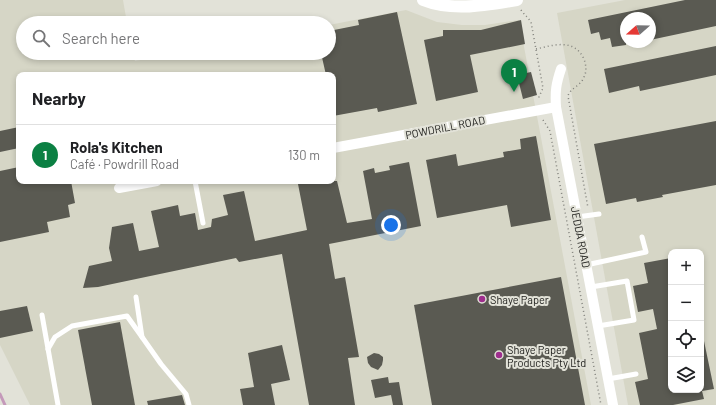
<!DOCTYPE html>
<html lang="en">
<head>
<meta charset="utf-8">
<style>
  body { margin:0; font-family:Barlow,sans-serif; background:#f6f6f6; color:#202124 }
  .controls { position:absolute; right:12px; bottom:12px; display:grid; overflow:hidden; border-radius:8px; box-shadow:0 2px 6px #0003 }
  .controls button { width:36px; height:36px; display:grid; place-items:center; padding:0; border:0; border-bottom:1px solid #e0e0e0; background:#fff; color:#202124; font:20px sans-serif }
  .compass { position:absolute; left:620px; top:12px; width:36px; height:36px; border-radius:50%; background:#fff; box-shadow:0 2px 6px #0003; rotate:250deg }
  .you { position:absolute; left:391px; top:225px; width:14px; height:14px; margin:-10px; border:3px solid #fff; border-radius:50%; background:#1a73e8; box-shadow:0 0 0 6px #1a73e833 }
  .badge { display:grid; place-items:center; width:26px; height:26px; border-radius:50%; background:#0b8043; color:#fff; font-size:13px; font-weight:700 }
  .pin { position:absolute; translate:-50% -33px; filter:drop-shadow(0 1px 2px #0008) }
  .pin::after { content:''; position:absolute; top:21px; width:14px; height:12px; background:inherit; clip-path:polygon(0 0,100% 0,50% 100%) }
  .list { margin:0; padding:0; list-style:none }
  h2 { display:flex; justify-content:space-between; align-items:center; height:52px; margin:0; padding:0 16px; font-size:17px }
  h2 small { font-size:13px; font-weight:400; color:#757577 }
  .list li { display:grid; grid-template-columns:26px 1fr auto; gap:12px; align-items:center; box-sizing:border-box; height:60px; padding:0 16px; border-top:1px solid #e0e0e0 }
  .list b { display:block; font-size:15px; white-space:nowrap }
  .list p { margin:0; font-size:13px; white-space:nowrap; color:#757577 }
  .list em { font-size:13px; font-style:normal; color:#757577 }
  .icon { flex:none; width:22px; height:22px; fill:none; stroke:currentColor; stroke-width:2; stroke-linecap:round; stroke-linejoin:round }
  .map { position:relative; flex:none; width:716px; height:405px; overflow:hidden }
  .search { position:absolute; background:#fff; box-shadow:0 2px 6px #0003; left:16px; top:16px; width:320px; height:44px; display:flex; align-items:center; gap:10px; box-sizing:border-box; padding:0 14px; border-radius:22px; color:#757577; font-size:15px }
  .panel { position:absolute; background:#fff; box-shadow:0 2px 6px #0003; left:16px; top:72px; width:320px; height:112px; border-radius:8px }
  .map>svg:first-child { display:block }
  .built { fill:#d6d6c6; fill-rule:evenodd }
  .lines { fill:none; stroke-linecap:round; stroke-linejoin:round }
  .stream { stroke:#c499ba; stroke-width:3 }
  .building { fill:#5a5a52 }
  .path { stroke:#82827c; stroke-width:1.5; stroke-dasharray:1 3; stroke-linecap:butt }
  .service { stroke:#fff; stroke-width:5 }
  .minor { stroke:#fff; stroke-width:10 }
  .tertiary { stroke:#fff; stroke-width:12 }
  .poi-dot { fill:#9e2e8d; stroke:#e2e2d8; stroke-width:1.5 }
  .labels { text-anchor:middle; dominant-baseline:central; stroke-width:4; stroke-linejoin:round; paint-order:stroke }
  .street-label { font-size:11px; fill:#21211e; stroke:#e2e2d8 }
  .poi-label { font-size:11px; fill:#21211e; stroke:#e2e2d8; text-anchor:start }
</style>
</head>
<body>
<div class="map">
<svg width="716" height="405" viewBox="0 0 716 405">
  <rect width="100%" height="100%" fill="#e2e2d8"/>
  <g class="built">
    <path d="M 0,0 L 123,0 L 127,23 L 23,23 L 23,53 L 133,53 L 135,61 L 178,53 L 329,53 L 329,25 L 406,10 L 437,22 L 462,25 L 485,25 L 519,20 L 591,405 L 30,405 L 0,345 ZM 19,75 L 333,75 L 333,181 L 19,181 Z"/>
    <path d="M 625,0 L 716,0 L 716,405 L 628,405 L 557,13 ZM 626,18 L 650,18 L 650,42 L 626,42 ZM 671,252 L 701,252 L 701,390 L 671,390 Z"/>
  </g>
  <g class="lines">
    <polyline class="stream" points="0,394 5,405"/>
  </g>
  <g class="building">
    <polygon points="685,0 716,0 716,26 650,40 650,18 626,18 626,45 612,47 610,38 601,40 599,32 591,34 588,20"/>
    <polygon points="397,12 417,104 378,112 377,108 333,116 333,75 326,75 321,53 329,53 329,31 359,25 358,20"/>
    <polygon points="521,20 525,44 470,55 478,92 436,101 424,40 443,36 443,30 481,30"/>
    <polygon points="716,46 716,75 640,91 639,86 609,93 604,69"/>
    <polygon points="531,72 537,95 523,99 517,75"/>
    <polygon points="716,121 716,185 662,195 663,197 637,202 636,198 606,204 594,144"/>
    <polygon points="19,127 19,148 0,152 0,131"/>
    <polygon points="536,136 551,220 511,227 507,205 437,218 426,160 456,154 458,166 504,157 503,152 521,149 520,139"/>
    <polygon points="409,162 421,226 329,244 335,279 345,277 359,357 348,358 355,405 309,405 282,254 239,262 236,258 98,287 83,288 89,266 112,261 109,248 112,227 133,223 139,251 159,247 151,211 178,205 180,216 195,213 198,230 211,227 212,219 228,215 223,195 244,191 255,241 307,230 298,184 310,181 337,181 347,223 372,219 363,171 374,168 375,173 390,170 389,166"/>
    <polygon points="19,167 19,181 71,181 75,203 68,205 70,217 47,222 49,232 0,242 0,171"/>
    <polygon points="671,258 671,390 701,390 701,341 704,341 714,389 702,391 704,399 673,405 640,405 635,382 648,379 639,333 657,329 653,309 638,312 633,286 648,283 644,263"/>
    <polygon points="561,277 585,405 432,405 414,305"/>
    <polygon points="27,306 33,331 0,338 0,311"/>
    <polygon points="120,322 135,405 92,405 78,330"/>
    <polygon points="282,345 290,380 271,384 275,405 243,405 240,389 254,387 248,353"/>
    <polygon points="374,353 379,354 383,357 383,360 382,365 378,370 371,367 368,363 367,357"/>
    <polygon points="388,377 389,383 399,382 403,405 393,405 391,395 375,398 371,380"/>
    <polygon points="182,395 185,405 148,405 147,401"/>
  </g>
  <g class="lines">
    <g class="path">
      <path d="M 521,10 C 524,15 528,17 531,22 L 543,88 L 539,97 L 539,100"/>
      <path d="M 536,49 C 554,45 574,38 584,59 C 586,65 587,71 584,77 C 581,86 570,88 568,96 L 588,208"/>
      <polyline points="543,120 550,131 601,405"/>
    </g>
    <g class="service">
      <polyline points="195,181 203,223"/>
      <polyline points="577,217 599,214"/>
      <polyline points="586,265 646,252 642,237"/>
      <polyline points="591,287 627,281 634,320 598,326"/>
      <polyline points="136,297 142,337 161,364 186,394 189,405"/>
      <polyline points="42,315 58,405"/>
      <polyline points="48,349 55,337 72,326 127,316 142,337"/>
      <polyline points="608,379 636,374"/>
    </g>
    <g class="minor">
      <path d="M 561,69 C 556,84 555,91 556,107 L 613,405"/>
      <polyline points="333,148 556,107"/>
      <polyline points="119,188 157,181"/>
    </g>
    <path class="tertiary" d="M 423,0 C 453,12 486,5 517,0"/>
  </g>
  <g class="poi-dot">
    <circle cx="482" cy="299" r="4"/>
    <circle cx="499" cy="355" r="4"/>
  </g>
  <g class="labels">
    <g class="street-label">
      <text transform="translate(445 127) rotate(-11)">POWDRILL ROAD</text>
      <text transform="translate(581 237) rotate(79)">JEDDA ROAD</text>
    </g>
    <g class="poi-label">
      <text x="490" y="299">Shaye Paper</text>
      <text x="507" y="349">Shaye Paper<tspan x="507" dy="13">Products Pty Ltd</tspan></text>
    </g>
  </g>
</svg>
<div class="controls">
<button>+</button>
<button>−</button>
<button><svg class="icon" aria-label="locate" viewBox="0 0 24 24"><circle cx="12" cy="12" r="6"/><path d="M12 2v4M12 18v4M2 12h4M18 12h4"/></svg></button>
<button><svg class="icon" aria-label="layers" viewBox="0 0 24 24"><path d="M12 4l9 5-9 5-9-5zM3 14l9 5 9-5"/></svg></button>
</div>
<svg class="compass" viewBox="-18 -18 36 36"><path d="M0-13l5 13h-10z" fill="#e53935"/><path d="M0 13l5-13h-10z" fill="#757577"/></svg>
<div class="you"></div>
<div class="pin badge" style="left:514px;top:92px">1</div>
<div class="search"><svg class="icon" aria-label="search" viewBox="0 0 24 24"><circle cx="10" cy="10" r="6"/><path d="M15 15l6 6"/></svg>Search here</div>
<section class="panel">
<h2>Nearby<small></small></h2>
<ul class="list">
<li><span class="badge">1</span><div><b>Rola's Kitchen</b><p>Café · Powdrill Road</p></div><em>130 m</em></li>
</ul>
</section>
</div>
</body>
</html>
